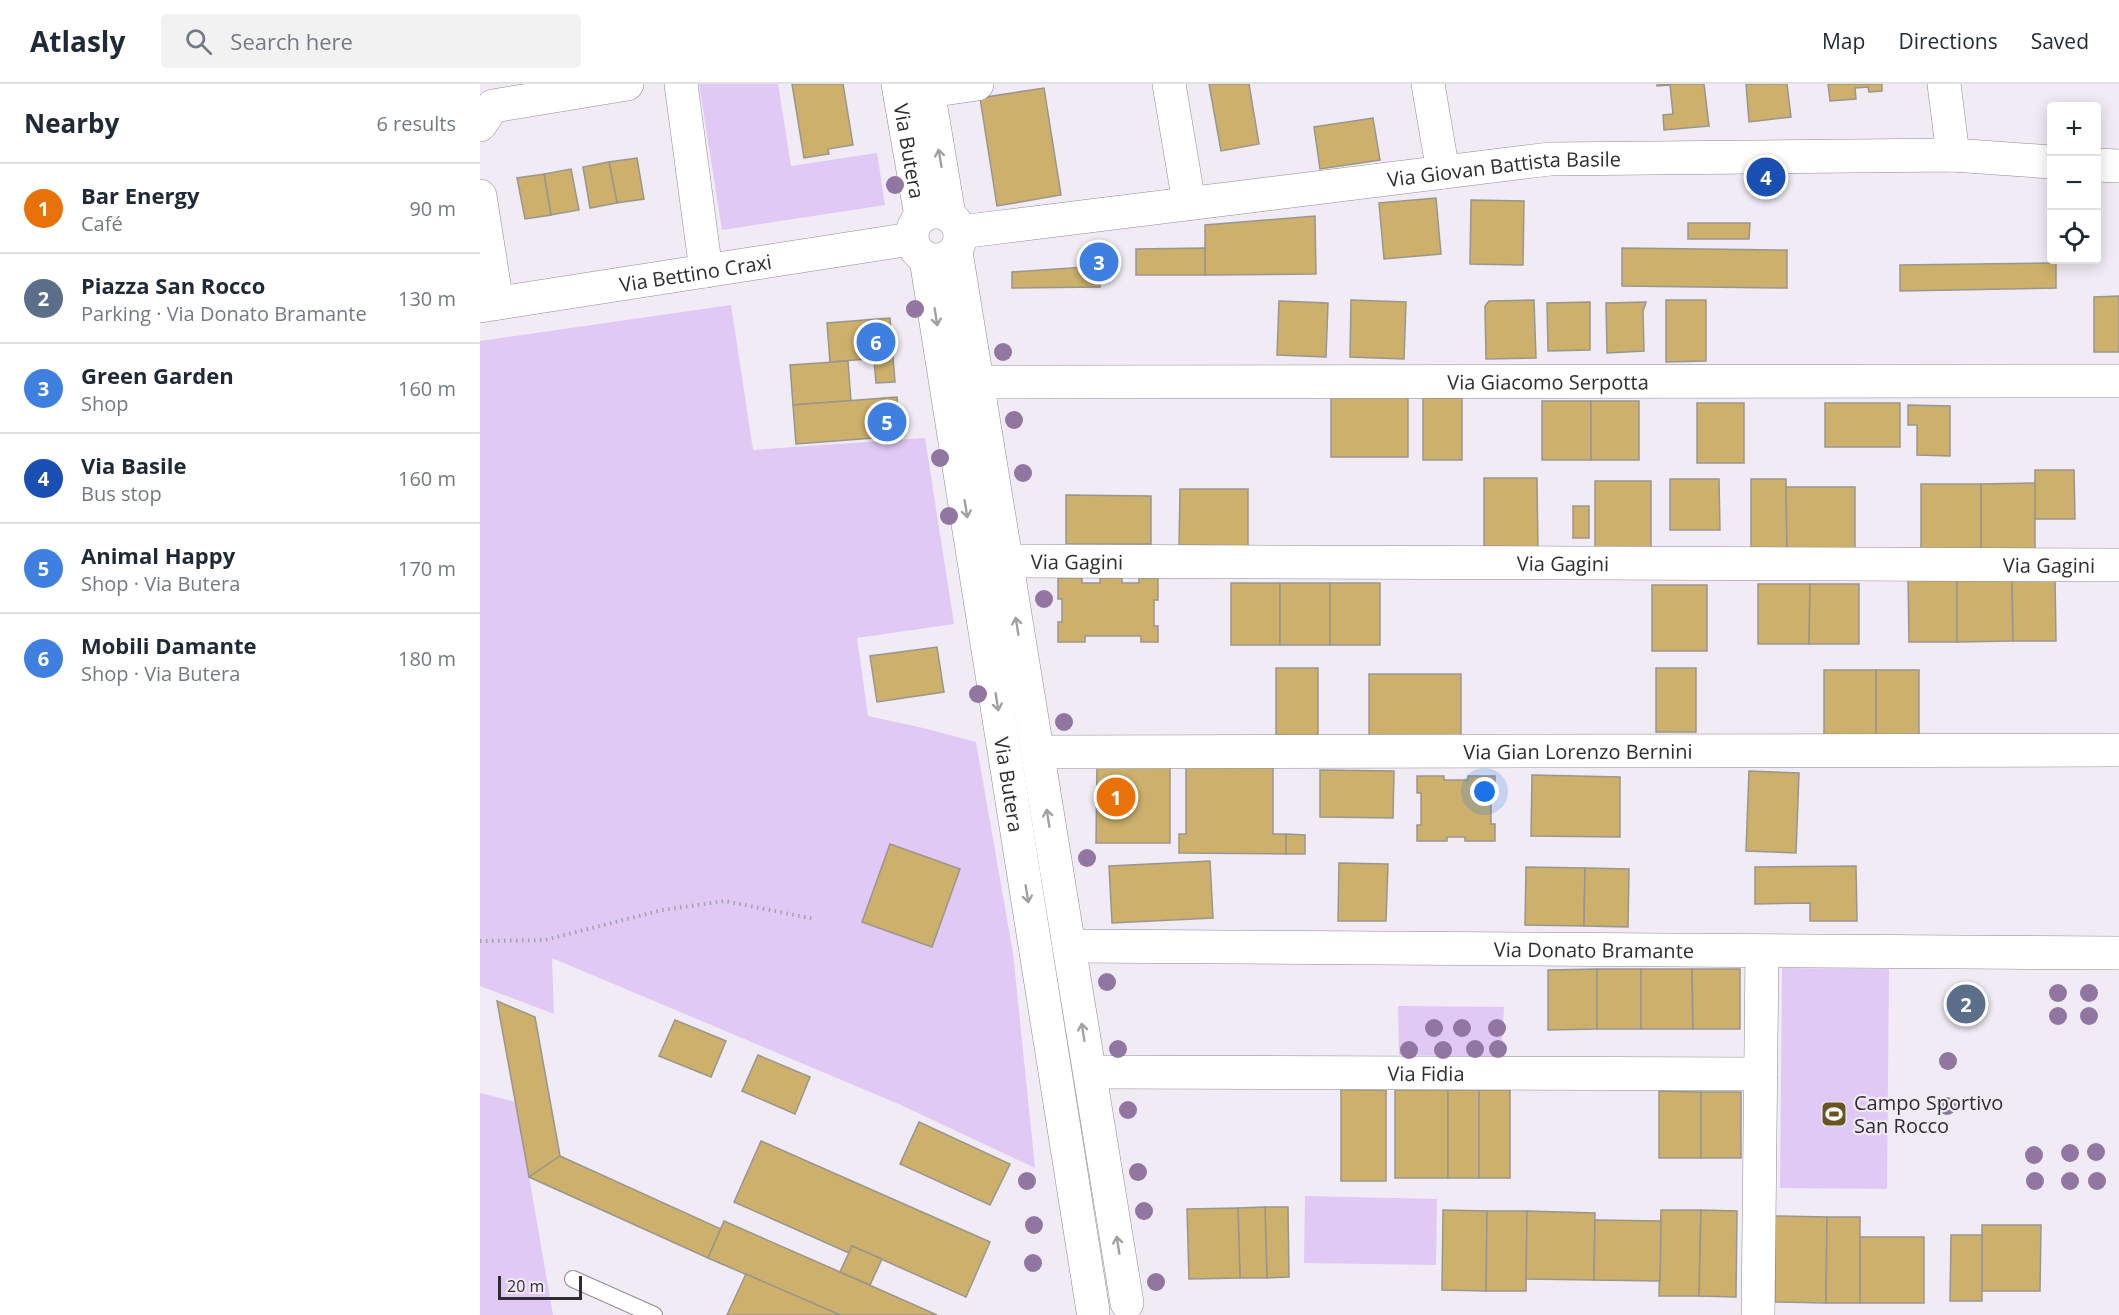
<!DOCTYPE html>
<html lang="en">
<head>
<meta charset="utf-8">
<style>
  body { margin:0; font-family:"Open Sans",sans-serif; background:#f2f2f3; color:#1f2937 }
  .controls { position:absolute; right:18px; top:18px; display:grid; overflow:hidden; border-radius:6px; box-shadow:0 3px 15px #0003 }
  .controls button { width:54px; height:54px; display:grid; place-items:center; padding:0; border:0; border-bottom:2px solid #e0e1e3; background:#fff; color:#1f2937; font:30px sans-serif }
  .scale { position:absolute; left:18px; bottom:15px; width:84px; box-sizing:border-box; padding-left:6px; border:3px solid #2f2d31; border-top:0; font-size:16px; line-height:21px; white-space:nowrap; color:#2f2d31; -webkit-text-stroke:4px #f0ebf4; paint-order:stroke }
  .you { position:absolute; left:1005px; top:708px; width:21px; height:21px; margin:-15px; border:4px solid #fff; border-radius:50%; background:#1a73e8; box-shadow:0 0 0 9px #1a73e833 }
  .badge { display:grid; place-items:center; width:39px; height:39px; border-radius:50%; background:#0b8043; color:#fff; font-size:20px; font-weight:700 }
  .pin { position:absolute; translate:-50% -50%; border:3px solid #fff; box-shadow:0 2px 6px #0006 }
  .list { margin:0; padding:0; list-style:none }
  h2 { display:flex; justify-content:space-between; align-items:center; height:78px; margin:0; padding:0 24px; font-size:26px }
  h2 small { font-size:20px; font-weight:400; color:#747a83 }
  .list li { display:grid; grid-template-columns:39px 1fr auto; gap:18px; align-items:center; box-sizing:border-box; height:90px; padding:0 24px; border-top:2px solid #e0e1e3 }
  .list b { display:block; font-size:22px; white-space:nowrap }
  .list p { margin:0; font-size:20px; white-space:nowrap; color:#747a83 }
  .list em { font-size:20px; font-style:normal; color:#747a83 }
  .icon { flex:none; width:33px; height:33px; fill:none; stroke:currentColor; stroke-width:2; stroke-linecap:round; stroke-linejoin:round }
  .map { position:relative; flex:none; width:1639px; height:1231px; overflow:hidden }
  header { display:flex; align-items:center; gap:36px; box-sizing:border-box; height:84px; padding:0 30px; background:#fff; border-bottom:2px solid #e0e1e3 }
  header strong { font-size:28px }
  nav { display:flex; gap:33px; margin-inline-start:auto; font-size:21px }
  .search { width:420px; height:54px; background:#f2f2f3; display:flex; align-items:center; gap:15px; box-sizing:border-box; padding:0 21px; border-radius:6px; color:#747a83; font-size:22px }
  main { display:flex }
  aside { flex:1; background:#fff }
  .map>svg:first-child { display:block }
  .green { fill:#e0c9f4 }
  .building { fill:#ccb06b; stroke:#9a968e; stroke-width:1.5 }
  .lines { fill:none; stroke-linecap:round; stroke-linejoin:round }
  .service-casing { stroke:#908b93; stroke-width:18 }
  .minor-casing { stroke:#908b93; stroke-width:34 }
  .secondary-casing { stroke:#908b93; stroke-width:34 }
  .path { stroke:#a6a2aa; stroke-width:4; stroke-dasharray:1.5 4.5; stroke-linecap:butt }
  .service { stroke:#fff; stroke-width:16 }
  .minor { stroke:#fff; stroke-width:33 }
  .secondary { stroke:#fff; stroke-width:33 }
  .tree { fill:#9176a2 }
  .oneway { stroke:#a1a0a2 }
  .labels { text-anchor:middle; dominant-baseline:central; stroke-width:4.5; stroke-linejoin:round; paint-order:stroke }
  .street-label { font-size:20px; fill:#2f2d31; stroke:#f0ebf4 }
  .poi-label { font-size:20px; fill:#2f2d31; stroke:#f0ebf4; text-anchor:start }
</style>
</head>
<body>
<header>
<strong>Atlasly</strong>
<div class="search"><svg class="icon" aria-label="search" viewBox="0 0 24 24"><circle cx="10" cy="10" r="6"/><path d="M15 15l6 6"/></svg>Search here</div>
<nav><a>Map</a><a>Directions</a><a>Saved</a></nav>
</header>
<main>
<aside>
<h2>Nearby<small>6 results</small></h2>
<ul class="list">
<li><span class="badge" style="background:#e8710a">1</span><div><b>Bar Energy</b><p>Café</p></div><em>90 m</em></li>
<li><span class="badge" style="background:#5c6f8a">2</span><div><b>Piazza San Rocco</b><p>Parking · Via Donato Bramante</p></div><em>130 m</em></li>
<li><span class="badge" style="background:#3f7fe0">3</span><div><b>Green Garden</b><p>Shop</p></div><em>160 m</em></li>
<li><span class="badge" style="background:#1a4fb4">4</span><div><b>Via Basile</b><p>Bus stop</p></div><em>160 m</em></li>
<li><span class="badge" style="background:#3f7fe0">5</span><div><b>Animal Happy</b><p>Shop · Via Butera</p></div><em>170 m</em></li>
<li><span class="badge" style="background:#3f7fe0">6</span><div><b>Mobili Damante</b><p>Shop · Via Butera</p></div><em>180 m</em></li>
</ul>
</aside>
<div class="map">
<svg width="1639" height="1231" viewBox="0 0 1639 1231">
  <rect width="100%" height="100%" fill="#f0ebf4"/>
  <g class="green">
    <polygon points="219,0 298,0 311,82 397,69 405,121 242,146"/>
    <polygon points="251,221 273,366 445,354 474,540 377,554 388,632 443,644 496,658 533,869 555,1084 421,1021 72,874 74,930 0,902 0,257"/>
    <polygon points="1302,884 1409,885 1407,1105 1300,1104"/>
    <polygon points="918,922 1024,923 1021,973 919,971"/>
    <polygon points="0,1009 36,1018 73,1231 0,1231"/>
    <polygon points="825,1112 957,1115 956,1181 824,1179"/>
  </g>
  <g class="building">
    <polygon points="312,0 363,0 373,61 348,65 349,70 324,74"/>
    <polygon points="729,0 769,0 779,60 741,67"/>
    <polygon points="1177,0 1224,0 1229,42 1184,46 1183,31 1193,30 1190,1 1177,2"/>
    <polygon points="1266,0 1307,0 1311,33 1269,38"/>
    <polygon points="1348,0 1402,0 1402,7 1389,8 1388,3 1375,4 1376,15 1350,17"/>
    <polygon points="564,4 581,111 517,122 500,14"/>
    <polygon points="893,34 900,76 840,85 834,43"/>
    <polygon points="157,74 164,115 137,119 129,78"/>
    <polygon points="129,78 137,119 110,124 103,83"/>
    <polygon points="91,85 99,126 71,131 64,90"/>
    <polygon points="64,90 71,131 45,135 37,94"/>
    <polygon points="956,114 961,170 904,175 899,119"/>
    <polygon points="991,116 1044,117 1043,181 990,180"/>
    <polygon points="835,132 836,190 725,191 725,141"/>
    <polygon points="1208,139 1270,139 1269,155 1208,155"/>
    <polygon points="725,164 725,191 656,191 656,165"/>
    <polygon points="1142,164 1307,166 1307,204 1142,202"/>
    <polygon points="1576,179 1576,204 1420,207 1420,181"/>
    <polygon points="620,182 620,203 532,204 532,188"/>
    <polygon points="1639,212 1639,268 1614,268 1614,213"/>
    <polygon points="871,216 926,218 924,275 870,273"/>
    <polygon points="1054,216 1056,274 1006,275 1005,222 1009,217"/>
    <polygon points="1186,216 1226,216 1226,277 1186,278"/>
    <polygon points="799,217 848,219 846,273 797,271"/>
    <polygon points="1110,218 1110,266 1068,267 1067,219"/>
    <polygon points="1166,218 1163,227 1164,267 1127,269 1126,219"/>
    <polygon points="410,234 413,273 350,278 347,239"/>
    <polygon points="413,273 415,298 396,299 394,275"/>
    <polygon points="368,277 371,317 313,321 310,281"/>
    <polygon points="417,313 420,352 316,360 313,321"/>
    <rect x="851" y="314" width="77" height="59"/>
    <rect x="943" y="314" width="39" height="62"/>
    <rect x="1062" y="317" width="49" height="59"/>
    <rect x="1111" y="317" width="48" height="59"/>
    <rect x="1217" y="319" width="47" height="60"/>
    <rect x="1345" y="319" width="75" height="44"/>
    <polygon points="1428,321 1470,322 1470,372 1437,371 1437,341 1428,341"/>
    <polygon points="1555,386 1594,386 1595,435 1555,435"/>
    <polygon points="1004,394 1057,394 1058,467 1004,467"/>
    <polygon points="1190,395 1239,395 1240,446 1190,446"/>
    <polygon points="1271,395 1306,395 1307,465 1271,465"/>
    <rect x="1115" y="397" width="56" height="69"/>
    <polygon points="1555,399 1555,467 1501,467 1501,400"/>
    <rect x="1441" y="400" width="60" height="67"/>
    <polygon points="1306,403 1375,403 1375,465 1307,465"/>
    <polygon points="700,405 768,405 768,462 699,461"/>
    <polygon points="586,411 671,412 671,460 586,460"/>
    <rect x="1093" y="422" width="16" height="32"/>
    <polygon points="578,494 602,494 602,499 620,499 620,494 642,494 642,499 659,499 659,494 678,494 678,516 674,516 674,542 678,542 678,558 661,558 661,552 605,552 605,558 578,558 578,538 582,538 582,515 578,515"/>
    <polygon points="1428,494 1477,494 1477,558 1429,558"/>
    <polygon points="1477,494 1532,494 1533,557 1477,558"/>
    <polygon points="1532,494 1575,494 1576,557 1533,557"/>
    <rect x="751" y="499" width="49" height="62"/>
    <rect x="800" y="499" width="50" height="62"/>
    <rect x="850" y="499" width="50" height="62"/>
    <polygon points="1278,500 1330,500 1329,560 1278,560"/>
    <polygon points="1330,500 1379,500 1379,560 1329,560"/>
    <rect x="1172" y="501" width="55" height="66"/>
    <polygon points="457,563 464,608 397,618 390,572"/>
    <rect x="796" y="584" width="42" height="68"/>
    <rect x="1176" y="584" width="40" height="64"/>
    <rect x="1344" y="586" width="52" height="67"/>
    <polygon points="1396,586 1439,586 1439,654 1396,653"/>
    <polygon points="889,590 981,590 981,655 889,654"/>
    <polygon points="617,681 690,682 690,759 616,759"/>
    <polygon points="706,682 793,682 793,750 806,750 806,770 699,769 699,750 706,750"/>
    <polygon points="840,686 914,687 913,734 840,733"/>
    <polygon points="1269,687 1319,689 1316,769 1266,767"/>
    <polygon points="1052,691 1140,693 1140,753 1051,752"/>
    <polygon points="937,692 964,692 964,696 988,696 988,692 1015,692 1015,708 1011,708 1011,740 1015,740 1015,757 985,757 985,753 967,753 967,757 937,757 937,741 941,741 941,709 937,709"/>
    <polygon points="806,750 825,751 825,770 806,770"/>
    <polygon points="410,760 480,785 452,863 382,838"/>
    <polygon points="730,777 733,834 632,839 629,782"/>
    <polygon points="859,779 908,780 906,837 858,837"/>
    <polygon points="1376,782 1377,837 1330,837 1330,819 1275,820 1275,783"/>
    <polygon points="1046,783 1105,784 1104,842 1045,841"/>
    <polygon points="1105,784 1149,785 1148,843 1104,842"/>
    <polygon points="1117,885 1117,945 1068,946 1068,886"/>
    <rect x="1117" y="885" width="44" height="60"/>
    <polygon points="1161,885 1212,885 1213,945 1161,945"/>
    <polygon points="1212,885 1260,885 1260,945 1213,945"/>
    <polygon points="17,917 55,933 80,1072 49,1093"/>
    <polygon points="195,936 246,957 231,993 179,972"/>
    <polygon points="278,971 330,993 315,1030 262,1007"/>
    <rect x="861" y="1006" width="45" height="91"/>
    <rect x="915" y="1006" width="53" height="88"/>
    <rect x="968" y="1006" width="31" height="88"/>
    <rect x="999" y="1006" width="31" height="88"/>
    <polygon points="1179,1007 1221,1008 1221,1074 1179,1074"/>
    <rect x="1221" y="1008" width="40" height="66"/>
    <polygon points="439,1038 530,1080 510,1121 420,1080"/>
    <polygon points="281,1057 510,1158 486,1213 372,1162 369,1169 254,1118"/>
    <polygon points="80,1072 241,1145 228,1174 49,1093"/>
    <polygon points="785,1123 808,1123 809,1193 787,1194"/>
    <polygon points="785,1123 787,1194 760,1194 758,1124"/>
    <polygon points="758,1124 760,1194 709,1195 707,1125"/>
    <polygon points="963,1126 1007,1127 1006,1207 962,1206"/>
    <polygon points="1181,1126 1221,1126 1219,1212 1179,1212"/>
    <polygon points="1221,1126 1257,1127 1256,1213 1219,1212"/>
    <polygon points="1007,1127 1047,1127 1046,1207 1006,1207"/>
    <polygon points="1047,1127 1115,1129 1114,1196 1046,1195"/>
    <polygon points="1295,1132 1347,1133 1346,1219 1295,1218"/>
    <polygon points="1347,1133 1380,1133 1380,1219 1346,1219"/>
    <polygon points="1115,1136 1181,1137 1180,1197 1114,1196"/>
    <polygon points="244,1137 360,1188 457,1231 360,1231 228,1174"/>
    <polygon points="1502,1141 1561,1141 1560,1207 1502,1207"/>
    <polygon points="1471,1151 1502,1151 1502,1217 1470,1217"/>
    <rect x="1380" y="1153" width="64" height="66"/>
    <polygon points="372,1162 402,1175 390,1201 360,1188"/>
    <polygon points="266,1190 360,1231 247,1231"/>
  </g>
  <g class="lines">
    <g class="service-casing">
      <polyline id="service" points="93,1195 174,1231"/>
    </g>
    <g class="minor-casing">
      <g id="minor">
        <polyline points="201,0 226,187"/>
        <polyline points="689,0 709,119"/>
        <polyline points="948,0 963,88"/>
        <polyline points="1464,0 1473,71"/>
        <polyline points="449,7 497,0"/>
        <polyline points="0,41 13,22 147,0"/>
        <polyline points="1616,81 1639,82"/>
        <polyline points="0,112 17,219"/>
        <path id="s1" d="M 480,148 L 1070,75 L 1473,71 L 1572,78"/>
        <path id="s2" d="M 0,222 L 431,155"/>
        <path id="s3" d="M 498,298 L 1639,297"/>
        <path id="s4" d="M 527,477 L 1639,481"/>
        <path id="s5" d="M 558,668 L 1639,666"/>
        <path id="s6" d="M 589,862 L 1639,869"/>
        <path id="s7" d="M 610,988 L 1281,990"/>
        <polyline points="1278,1231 1282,868"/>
      </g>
    </g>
    <g class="secondary-casing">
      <g id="secondary">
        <path id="s8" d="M 418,0 L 441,132"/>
        <polyline points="447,0 469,131"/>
        <circle cx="456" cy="152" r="24"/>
        <polyline points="476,168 647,1219"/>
        <path id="s9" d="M 446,175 L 613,1227"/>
      </g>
    </g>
    <polyline class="path" points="0,857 65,856 182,826 245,817 334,835"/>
    <use href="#service" class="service"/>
    <use href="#minor" class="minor"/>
    <use href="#secondary" class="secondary"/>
  </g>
  <g class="tree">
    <circle cx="415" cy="101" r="9"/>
    <circle cx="435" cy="225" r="9"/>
    <circle cx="523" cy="268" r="9"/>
    <circle cx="534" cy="336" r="9"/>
    <circle cx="460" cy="374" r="9"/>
    <circle cx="543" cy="389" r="9"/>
    <circle cx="469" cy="432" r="9"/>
    <circle cx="564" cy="515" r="9"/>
    <circle cx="498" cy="610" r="9"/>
    <circle cx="584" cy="638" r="9"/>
    <circle cx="607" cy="774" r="9"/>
    <circle cx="627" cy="898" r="9"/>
    <circle cx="1578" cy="909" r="9"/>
    <circle cx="1609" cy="909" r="9"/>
    <circle cx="1578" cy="932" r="9"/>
    <circle cx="1609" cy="932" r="9"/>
    <circle cx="954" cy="944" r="9"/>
    <circle cx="982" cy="944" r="9"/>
    <circle cx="1017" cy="944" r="9"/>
    <circle cx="638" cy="965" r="9"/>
    <circle cx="995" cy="965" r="9"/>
    <circle cx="1018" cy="965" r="9"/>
    <circle cx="929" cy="966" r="9"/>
    <circle cx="963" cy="966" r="9"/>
    <circle cx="1468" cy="977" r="9"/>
    <circle cx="1467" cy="1022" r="9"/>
    <circle cx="648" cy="1026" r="9"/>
    <circle cx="1616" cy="1068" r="9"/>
    <circle cx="1590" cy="1069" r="9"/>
    <circle cx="1554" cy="1071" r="9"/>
    <circle cx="658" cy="1088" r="9"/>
    <circle cx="547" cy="1097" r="9"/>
    <circle cx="1555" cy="1097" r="9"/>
    <circle cx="1590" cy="1097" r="9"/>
    <circle cx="1617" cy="1097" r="9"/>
    <circle cx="664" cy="1127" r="9"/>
    <circle cx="554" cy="1141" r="9"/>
    <circle cx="553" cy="1179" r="9"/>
    <circle cx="676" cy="1198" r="9"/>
  </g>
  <defs><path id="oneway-shaft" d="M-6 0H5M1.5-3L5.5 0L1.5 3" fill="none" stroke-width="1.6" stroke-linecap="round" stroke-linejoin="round" transform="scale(1.5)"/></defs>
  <g class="oneway">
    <use href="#oneway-shaft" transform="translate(460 74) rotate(-100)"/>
    <use href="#oneway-shaft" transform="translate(456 233) rotate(81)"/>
    <use href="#oneway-shaft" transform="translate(486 425) rotate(81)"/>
    <use href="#oneway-shaft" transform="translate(537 542) rotate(-99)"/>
    <use href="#oneway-shaft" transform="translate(517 618) rotate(81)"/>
    <use href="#oneway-shaft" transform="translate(568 734) rotate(-99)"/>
    <use href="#oneway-shaft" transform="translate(547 810) rotate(81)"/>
    <use href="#oneway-shaft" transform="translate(603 948) rotate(-99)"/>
    <use href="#oneway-shaft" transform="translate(638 1161) rotate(-99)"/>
  </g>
  <defs>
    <g id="stadium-square" transform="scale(1.35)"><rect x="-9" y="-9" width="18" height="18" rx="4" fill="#695524" stroke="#f0ebf4"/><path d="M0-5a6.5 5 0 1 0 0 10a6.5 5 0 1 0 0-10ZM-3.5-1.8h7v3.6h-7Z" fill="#fff"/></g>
  </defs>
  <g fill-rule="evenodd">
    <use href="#stadium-square" x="1354" y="1030"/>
  </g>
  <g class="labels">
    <g class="street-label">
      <text stroke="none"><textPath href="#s8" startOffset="68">Via Butera</textPath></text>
      <text stroke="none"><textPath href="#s1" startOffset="548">Via Giovan Battista Basile</textPath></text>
      <text stroke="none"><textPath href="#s2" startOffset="218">Via Bettino Craxi</textPath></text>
      <text stroke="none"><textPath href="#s3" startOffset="570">Via Giacomo Serpotta</textPath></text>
      <text stroke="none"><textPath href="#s4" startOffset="70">Via Gagini</textPath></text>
      <text stroke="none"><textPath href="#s4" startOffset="556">Via Gagini</textPath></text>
      <text stroke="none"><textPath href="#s4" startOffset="1042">Via Gagini</textPath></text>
      <text stroke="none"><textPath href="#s5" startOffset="540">Via Gian Lorenzo Bernini</textPath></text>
      <text stroke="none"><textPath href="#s9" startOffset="532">Via Butera</textPath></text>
      <text stroke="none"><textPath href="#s6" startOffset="525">Via Donato Bramante</textPath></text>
      <text stroke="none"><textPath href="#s7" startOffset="336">Via Fidia</textPath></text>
    </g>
    <g class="poi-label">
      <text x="1374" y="1018">Campo Sportivo<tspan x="1374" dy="23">San Rocco</tspan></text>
    </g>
  </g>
</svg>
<div class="controls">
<button>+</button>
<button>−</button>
<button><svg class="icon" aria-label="locate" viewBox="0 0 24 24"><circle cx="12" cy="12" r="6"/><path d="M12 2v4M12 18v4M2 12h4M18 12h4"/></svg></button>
</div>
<div class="scale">20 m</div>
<div class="you"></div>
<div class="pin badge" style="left:636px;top:713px;background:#e8710a">1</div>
<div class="pin badge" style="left:1486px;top:920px;background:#5c6f8a">2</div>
<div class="pin badge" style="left:619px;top:178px;background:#3f7fe0">3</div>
<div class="pin badge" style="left:1286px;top:93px;background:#1a4fb4">4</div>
<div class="pin badge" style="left:407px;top:338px;background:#3f7fe0">5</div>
<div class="pin badge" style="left:396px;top:258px;background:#3f7fe0">6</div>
</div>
</main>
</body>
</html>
